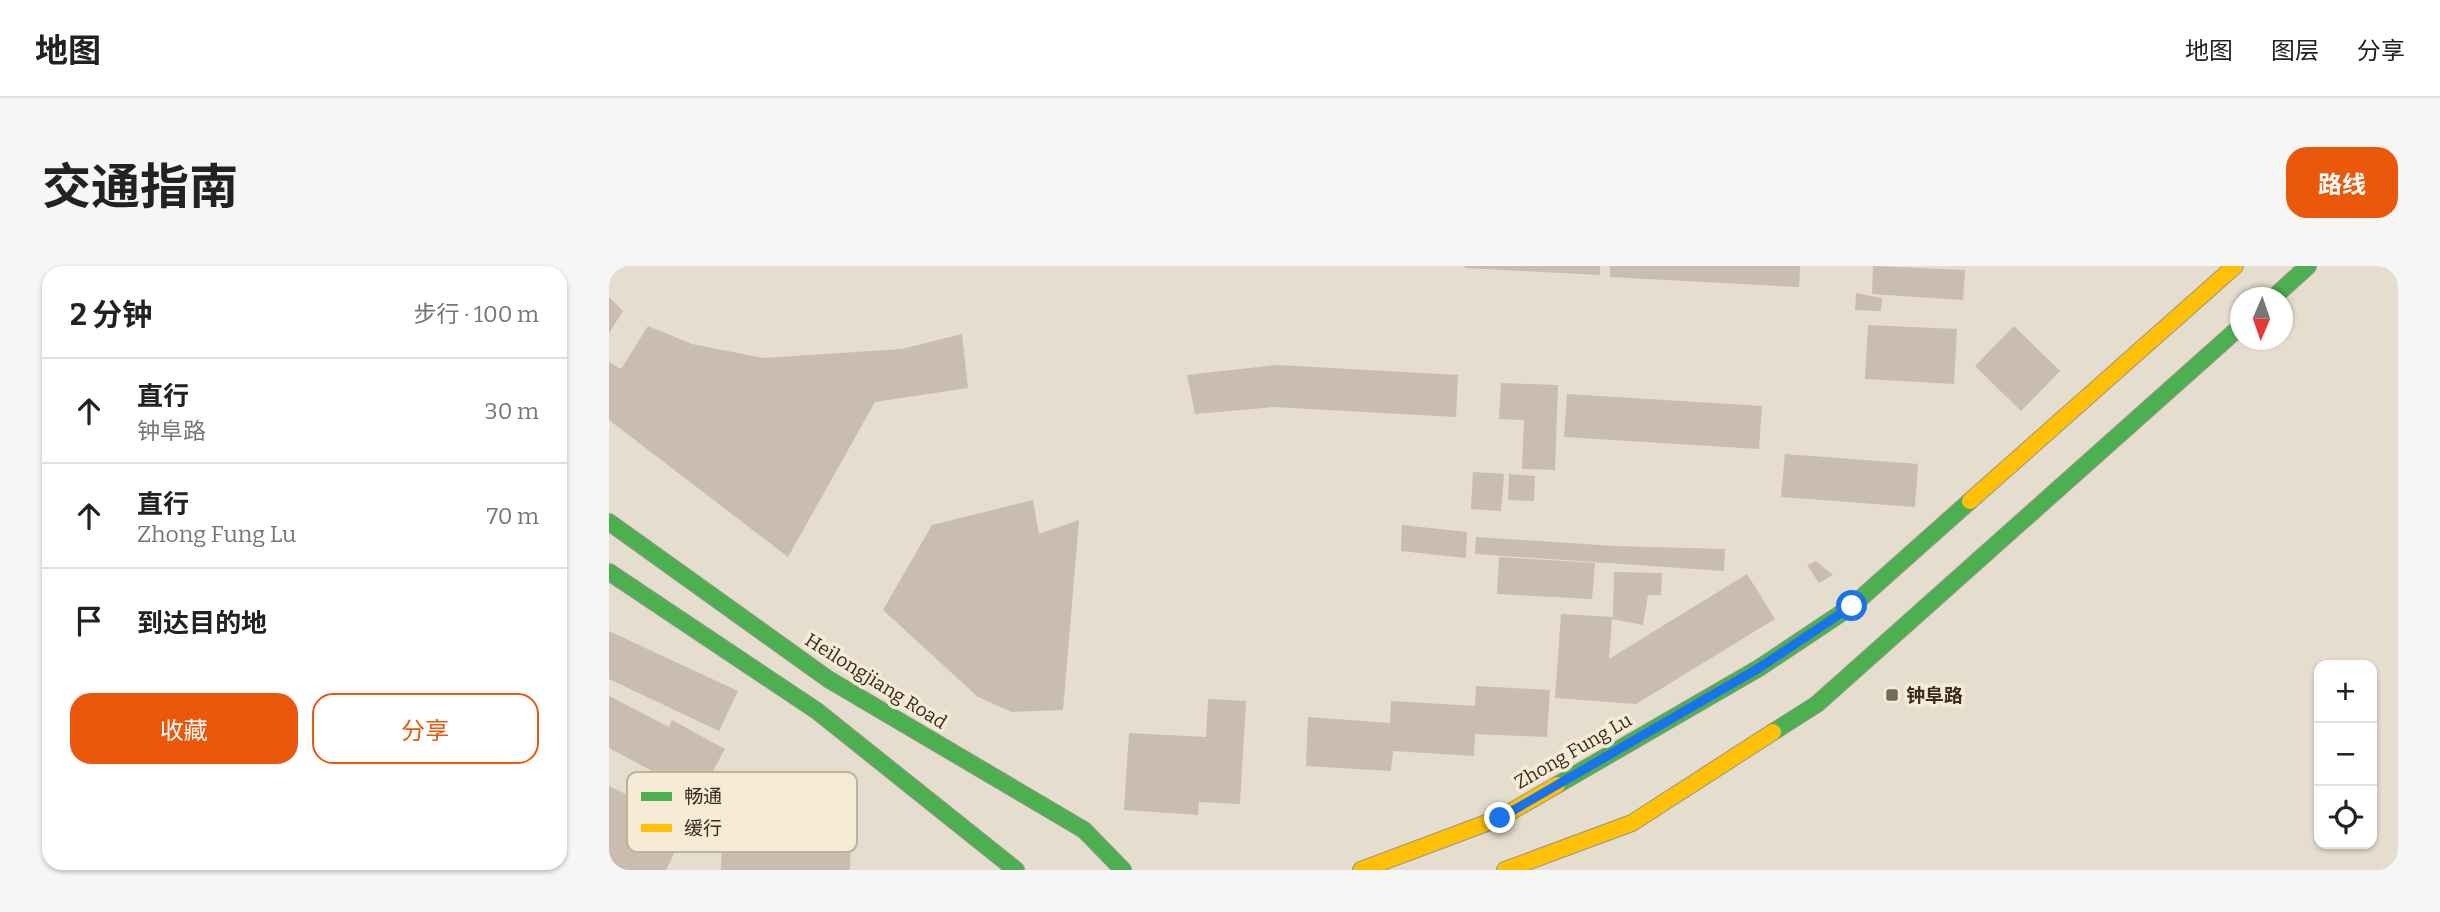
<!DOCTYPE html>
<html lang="zh">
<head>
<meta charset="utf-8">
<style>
  body { margin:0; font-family:Bitter,"Noto Sans SC",serif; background:#f6f6f6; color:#222 }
  .controls { position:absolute; right:21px; bottom:21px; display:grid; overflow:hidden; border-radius:14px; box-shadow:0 2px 5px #0004 }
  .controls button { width:63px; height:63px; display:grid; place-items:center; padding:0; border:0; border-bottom:2px solid #e0e0e0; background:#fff; color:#222; font:35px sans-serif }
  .compass { position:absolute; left:1621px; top:21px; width:63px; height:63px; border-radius:50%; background:#fff; box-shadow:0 2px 5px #0004; rotate:182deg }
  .stop { position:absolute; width:21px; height:21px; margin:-16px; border:5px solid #1a73e8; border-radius:50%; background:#fff }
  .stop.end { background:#1a73e8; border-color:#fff; box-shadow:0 2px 7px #0008 }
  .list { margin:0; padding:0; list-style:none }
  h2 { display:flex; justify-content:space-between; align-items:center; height:91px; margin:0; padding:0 28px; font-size:30px }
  h2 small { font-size:23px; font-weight:400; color:#767676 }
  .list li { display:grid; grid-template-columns:46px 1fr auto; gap:21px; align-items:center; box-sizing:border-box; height:105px; padding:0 28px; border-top:2px solid #e0e0e0 }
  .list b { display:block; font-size:26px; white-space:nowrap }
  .list p { margin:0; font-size:23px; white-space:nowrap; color:#767676 }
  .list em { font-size:23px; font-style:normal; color:#767676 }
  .actions { display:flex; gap:14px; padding:21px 28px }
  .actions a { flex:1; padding:16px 0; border:2px solid #ea580c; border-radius:21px; text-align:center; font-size:24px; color:#ea580c }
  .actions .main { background:#ea580c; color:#fff }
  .icon { flex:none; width:38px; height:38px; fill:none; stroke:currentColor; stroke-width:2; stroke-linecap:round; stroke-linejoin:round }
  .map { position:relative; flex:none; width:1789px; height:604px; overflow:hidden; border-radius:21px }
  header { display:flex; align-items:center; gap:42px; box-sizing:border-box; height:98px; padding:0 35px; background:#fff; border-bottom:2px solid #e0e0e0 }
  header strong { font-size:33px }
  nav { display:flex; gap:38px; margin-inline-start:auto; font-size:24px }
  .intro { display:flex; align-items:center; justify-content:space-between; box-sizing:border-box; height:168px; padding:0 42px }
  h1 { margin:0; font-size:49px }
  .button { padding:18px 32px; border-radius:21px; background:#ea580c; color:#fff; font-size:24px; font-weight:700 }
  main { display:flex; gap:42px; padding:0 42px }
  aside { flex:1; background:#fff; border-radius:21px; box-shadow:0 2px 5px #0004 }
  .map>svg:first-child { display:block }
  .building { fill:#cabcaf }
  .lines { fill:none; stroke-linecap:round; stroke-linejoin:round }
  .fast-casing { stroke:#9a9388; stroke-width:18 }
  .slow-casing { stroke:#9a9388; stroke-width:18 }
  .fast { stroke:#4caf50; stroke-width:16 }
  .slow { stroke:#ffc107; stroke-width:16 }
  .route { stroke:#1a73e8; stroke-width:9 }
  .poi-dot { fill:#766a5d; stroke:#f6ecd5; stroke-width:2.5 }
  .labels { text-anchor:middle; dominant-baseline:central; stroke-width:7; stroke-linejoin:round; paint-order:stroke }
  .street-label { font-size:19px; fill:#3a2c1f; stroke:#f6ecd5 }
  .poi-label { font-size:19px; font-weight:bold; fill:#3a2c1f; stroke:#f6ecd5; text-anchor:start }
  .key { fill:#f6ecd5; stroke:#beb29e; stroke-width:2 }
  .key-label { font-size:19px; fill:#3a2c1f }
</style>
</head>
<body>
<header>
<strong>地图</strong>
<nav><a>地图</a><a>图层</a><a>分享</a></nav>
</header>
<div class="intro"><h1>交通指南</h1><a class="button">路线</a></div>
<main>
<aside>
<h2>2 分钟<small>步行 · 100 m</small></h2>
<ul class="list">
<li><svg class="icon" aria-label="ahead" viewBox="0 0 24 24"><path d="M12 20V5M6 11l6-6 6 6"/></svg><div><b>直行</b><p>钟阜路</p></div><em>30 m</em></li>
<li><svg class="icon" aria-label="ahead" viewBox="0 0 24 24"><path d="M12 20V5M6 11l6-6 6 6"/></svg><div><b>直行</b><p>Zhong Fung Lu</p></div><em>70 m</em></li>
<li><svg class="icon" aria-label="arrive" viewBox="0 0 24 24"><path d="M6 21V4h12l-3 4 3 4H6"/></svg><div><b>到达目的地</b></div></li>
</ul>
<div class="actions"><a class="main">收藏</a><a>分享</a></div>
</aside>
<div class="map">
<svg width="1789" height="604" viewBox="0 0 1789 604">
  <rect width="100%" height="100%" fill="#e5decf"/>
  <g class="building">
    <polygon points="856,0 991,0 991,9 856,2"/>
    <polygon points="1001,0 1191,0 1190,21 1001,11"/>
    <polygon points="1264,0 1356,4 1354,34 1263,28"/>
    <polygon points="1247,27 1273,32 1272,45 1246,44"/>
    <polygon points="0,31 14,45 0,67"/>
    <polygon points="1259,59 1348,63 1345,118 1256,113"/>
    <polygon points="39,60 83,78 154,92 293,83 353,68 359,122 266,136 179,291 0,154 0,96 12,103"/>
    <polygon points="1405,60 1451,105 1412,145 1366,100"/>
    <polygon points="668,99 849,109 847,151 665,141 586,148 578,109"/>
    <polygon points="892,117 949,119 946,204 913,203 915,154 890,153"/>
    <polygon points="958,128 1153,140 1150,183 955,171"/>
    <polygon points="1176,188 1309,198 1306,241 1172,231"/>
    <polygon points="864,206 895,208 892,245 862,243"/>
    <polygon points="900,208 926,210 925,235 899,234"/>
    <polygon points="424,234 430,268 470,254 454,444 403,446 369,431 274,344 323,259"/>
    <polygon points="793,259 858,266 857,292 792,285"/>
    <polygon points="867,271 1006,280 1116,283 1115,305 866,288"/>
    <polygon points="890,291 986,297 983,333 888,328"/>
    <polygon points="1207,295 1224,309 1210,317 1198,299"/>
    <polygon points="1005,306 1053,307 1052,329 1039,329 1034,359 1003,353 1000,393 1138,308 1166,353 1027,438 946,432 952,348 1004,351"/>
    <polygon points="0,365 129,425 110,465 0,413"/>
    <polygon points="867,420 941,424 938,471 866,468 865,490 784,485 782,505 697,500 699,451 781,457 782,435 866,440"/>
    <polygon points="0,430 60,461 63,454 116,483 90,530 0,482"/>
    <polygon points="599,433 637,435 631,538 590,536 589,549 515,544 520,467 597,471"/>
    <polygon points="0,520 79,558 57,604 0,604"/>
    <polygon points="113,575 242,578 241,604 112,604"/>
  </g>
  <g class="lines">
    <g class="fast-casing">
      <g id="fast">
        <polyline points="1664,32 1699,0"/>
        <polyline points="0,256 219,413 475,564 514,604"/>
        <polyline points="0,306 208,445 407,604"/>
        <polyline points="1164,466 1208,438 1632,60"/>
        <polyline points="948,519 1150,402 1243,340 1361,235"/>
      </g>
    </g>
    <g class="slow-casing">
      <g id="slow">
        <polyline points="1361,235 1626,0"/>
        <polyline points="752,604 891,552 948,519"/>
        <polyline points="896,604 1023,557 1164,466"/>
      </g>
    </g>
    <use href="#fast" class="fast"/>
    <use href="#slow" class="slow"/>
  </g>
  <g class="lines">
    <polyline class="route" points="891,552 1150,402 1243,340"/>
  </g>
  <rect class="poi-dot" x="1276" y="422" width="14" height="14" rx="3.5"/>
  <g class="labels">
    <g class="street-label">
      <text transform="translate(267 415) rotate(32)">Heilongjiang Road</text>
      <text transform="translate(964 485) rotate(-30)">Zhong Fung Lu</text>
    </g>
    <g class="poi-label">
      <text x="1297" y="429">钟阜路</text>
    </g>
  </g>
  <rect x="18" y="506" width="230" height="80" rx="10" class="key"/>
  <rect x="32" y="526" width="31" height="9" fill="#4caf50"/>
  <rect x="32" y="558" width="31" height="8" fill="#ffc107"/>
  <g class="key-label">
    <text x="75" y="537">畅通</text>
    <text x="75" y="569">缓行</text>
  </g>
</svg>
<div class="controls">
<button>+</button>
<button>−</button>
<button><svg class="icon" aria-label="locate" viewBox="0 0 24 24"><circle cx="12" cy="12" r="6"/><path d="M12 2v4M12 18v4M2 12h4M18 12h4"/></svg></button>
</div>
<svg class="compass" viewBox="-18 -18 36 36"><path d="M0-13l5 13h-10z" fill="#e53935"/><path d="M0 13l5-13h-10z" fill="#767676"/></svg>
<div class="stop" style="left:1243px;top:340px"></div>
<div class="stop end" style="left:891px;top:552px"></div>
</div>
</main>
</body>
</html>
